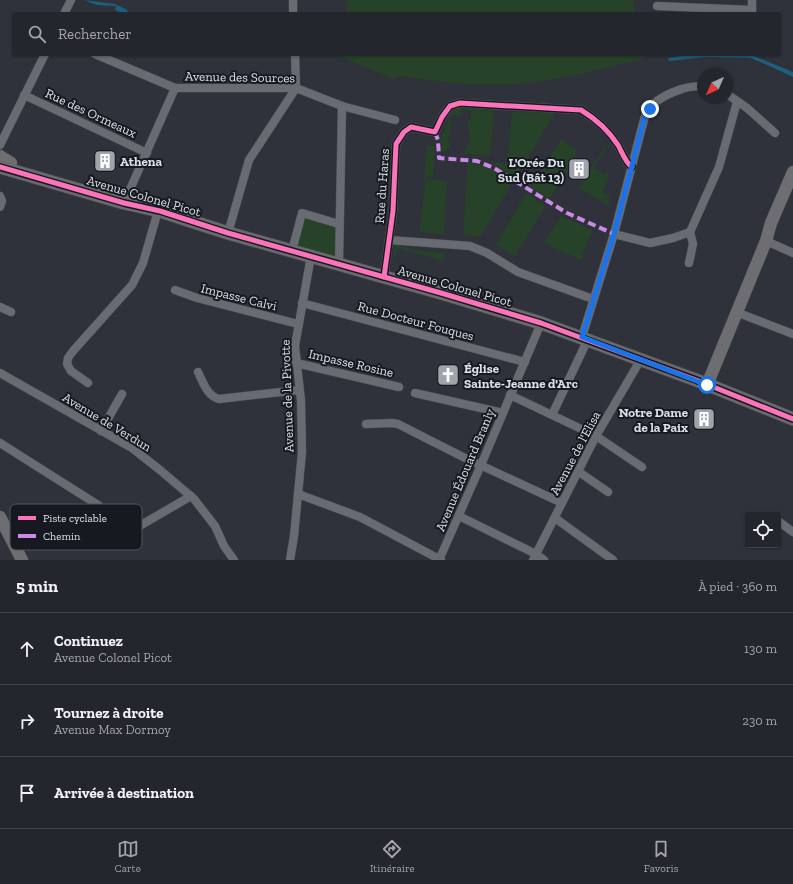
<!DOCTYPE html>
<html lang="fr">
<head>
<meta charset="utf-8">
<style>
  body { margin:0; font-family:"Zilla Slab",serif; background:#2f3238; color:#f1f3f6 }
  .controls { position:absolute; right:12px; bottom:12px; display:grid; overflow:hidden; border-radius:4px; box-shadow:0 1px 3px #0004 }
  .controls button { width:36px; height:36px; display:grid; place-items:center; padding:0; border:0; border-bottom:1px solid #404348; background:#23262c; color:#f1f3f6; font:20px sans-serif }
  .compass { position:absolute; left:697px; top:68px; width:36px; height:36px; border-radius:50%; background:#23262c; box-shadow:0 1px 3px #0004; rotate:225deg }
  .stop { position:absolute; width:12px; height:12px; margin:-9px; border:3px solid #1a73e8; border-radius:50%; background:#fff }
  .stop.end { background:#1a73e8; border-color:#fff; box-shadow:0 1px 4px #0008 }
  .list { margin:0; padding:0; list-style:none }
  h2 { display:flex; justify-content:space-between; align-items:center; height:52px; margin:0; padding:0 16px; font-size:17px }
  h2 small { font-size:13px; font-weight:400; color:#a3a5a9 }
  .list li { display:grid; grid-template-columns:26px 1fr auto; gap:12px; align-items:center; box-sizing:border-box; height:72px; padding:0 16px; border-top:1px solid #404348 }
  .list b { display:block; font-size:15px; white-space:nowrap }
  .list p { margin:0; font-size:13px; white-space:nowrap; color:#a3a5a9 }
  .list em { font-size:13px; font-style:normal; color:#a3a5a9 }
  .icon { flex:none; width:22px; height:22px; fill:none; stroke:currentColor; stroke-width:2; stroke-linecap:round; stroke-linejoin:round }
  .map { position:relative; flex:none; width:793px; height:560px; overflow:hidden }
  .search { position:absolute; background:#23262c; box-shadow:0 1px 3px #0004; left:12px; right:12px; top:12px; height:44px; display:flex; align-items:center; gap:10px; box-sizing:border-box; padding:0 14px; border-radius:4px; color:#a3a5a9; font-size:15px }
  .sheet { height:268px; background:#23262c }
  nav { display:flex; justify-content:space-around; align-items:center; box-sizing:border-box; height:56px; border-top:1px solid #404348; background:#23262c; font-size:11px; color:#a3a5a9 }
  nav a { display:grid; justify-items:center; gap:2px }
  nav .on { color:#9fa3ac }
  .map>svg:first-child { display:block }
  .green { fill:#264228 }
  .water { fill:#1c607c }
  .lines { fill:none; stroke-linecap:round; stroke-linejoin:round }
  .street-casing { stroke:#4b4e55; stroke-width:9 }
  .secondary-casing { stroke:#4b4e55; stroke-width:13 }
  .primary-casing { stroke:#4b4e55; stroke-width:14 }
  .street { stroke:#686b71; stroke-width:8 }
  .secondary { stroke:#6e6e72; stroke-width:12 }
  .primary { stroke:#6a696c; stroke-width:13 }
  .quiet { stroke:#ca8be6; stroke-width:4; stroke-dasharray:8 4; stroke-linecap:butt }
  .cycleway-casing { stroke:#16191f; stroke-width:8 }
  .cycleway { stroke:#fb73b8; stroke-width:5 }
  .route { stroke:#1a73e8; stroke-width:5 }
  .labels { text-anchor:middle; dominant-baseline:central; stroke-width:4; stroke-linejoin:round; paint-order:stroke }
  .street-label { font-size:13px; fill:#dbe0e9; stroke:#16191f }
  .poi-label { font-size:13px; font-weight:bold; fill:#dbe0e9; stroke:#16191f; text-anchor:start }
  .key { fill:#16191f; stroke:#51555c; stroke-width:1 }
  .key-label { font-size:11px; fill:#dbe0e9 }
</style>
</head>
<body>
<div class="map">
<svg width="793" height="560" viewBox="0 0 793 560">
  <rect width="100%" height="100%" fill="#2f323a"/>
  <g class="green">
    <polygon points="347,0 633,0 635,14 347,14"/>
    <path d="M 342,54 L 642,54 L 643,59 C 601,69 557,81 514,84 C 475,87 437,81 399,76 L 394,79 L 341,57 Z"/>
    <polygon points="453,107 494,110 490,155 464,154 464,150 467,150 467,144 469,144 470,133 468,133 468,120 471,120 471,110 461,110 461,116 451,115 450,136 448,135 448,142 450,142 450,148 447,148 447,151 441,152 441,138"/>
    <polygon points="512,112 555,113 516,178 490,162 507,164"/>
    <polygon points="561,139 578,151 549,199 531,187"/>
    <polygon points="606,145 607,147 594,168 605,175 609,169 608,180 603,192 609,196 609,206 579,188"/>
    <polygon points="427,146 435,146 433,176 427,176 426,179 447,181 444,234 419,232 426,180 424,180"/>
    <path d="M 468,162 C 485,164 498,174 512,183 L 480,237 L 463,234 Z"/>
    <polygon points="526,193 545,206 515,256 496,245"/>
    <polygon points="303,215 338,226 336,260 295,248"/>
    <polygon points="561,216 592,230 581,260 544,243"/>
    <polygon points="398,243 399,246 409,248 411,250 444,253 443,261 398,248 393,264 394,244"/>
  </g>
  <g class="water">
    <polygon points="84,0 115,4 125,9 125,8 129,13 138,14 123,14 115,10 116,6 97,5"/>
    <polygon points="696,54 749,54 793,72 793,77 765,64 750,58 706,57 669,61 668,58"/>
  </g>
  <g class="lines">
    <g class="street-casing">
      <g id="street">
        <polyline points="293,0 293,14"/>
        <polyline points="657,6 752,10"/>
        <polyline points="64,14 71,0"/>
        <polyline points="752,14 752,0"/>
        <polyline points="95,54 175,88 296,88 342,106 395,120"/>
        <polyline points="727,94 747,108 775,133"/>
        <polyline points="24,95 147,153"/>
        <polyline points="0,145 45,54"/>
        <polyline points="0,196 2,201 0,207"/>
        <polyline points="124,203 175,88"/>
        <polyline points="228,233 249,160 296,88 295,54"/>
        <polyline points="614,234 650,243 673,238 690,232 719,167 737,102"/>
        <polyline points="389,240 470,246 487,253 518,272 593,299"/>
        <polyline points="766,241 793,253"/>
        <polyline points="292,251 302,213 339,224"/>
        <polyline points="339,263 342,106"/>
        <polyline points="689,263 693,244 690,232"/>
        <path d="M 384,277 L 393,211 L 396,144 L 404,132 L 411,127 L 435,132 L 442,117 L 450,106 L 460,103 L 581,110 C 596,119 608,130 618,145 C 622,152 625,162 632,167"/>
        <polyline points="175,290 197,298 298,324"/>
        <polyline points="302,303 525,362"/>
        <polyline points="0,307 11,312"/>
        <polyline points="736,312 793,334"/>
        <path d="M 582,337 L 614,234 L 645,116 C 649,111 652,105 657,101 C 668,93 690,84 703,87"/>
        <polyline points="296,363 399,387"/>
        <path d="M 198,372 C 203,382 207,396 219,399 L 299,390"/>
        <polyline points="0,373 132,448 160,470 194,499 215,526 224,546 234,560"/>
        <polyline points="88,383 71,371 67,364 68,358 73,351 132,285 143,263 158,211"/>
        <polyline points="415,393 503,413"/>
        <polyline points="510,395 596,436 642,467"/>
        <polyline points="552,415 588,339"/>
        <polyline points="366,424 392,423 398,424 463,457 562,503"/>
        <polyline points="101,431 122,394"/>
        <path d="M 0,443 L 98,505 C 107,512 116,527 127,531 L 136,528 L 191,496"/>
        <polyline points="579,472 608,492"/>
        <polyline points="298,494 360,517 441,560"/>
        <polyline points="459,516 536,554 544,560"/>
        <polyline points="555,518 613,560"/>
        <polyline points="778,521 793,532"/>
        <polyline points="290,560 294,536 302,452 301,401 295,346 311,256"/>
        <polyline points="439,560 481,465 541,323"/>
        <polyline points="533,560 596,436 641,359"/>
      </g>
    </g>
    <g class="secondary-casing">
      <g id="secondary">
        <polyline points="0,156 11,163"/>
        <polyline points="707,385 766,241 771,223 793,172"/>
        <polyline points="0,517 22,560"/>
      </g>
    </g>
    <g class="primary-casing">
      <polyline id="primary" points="0,167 124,203 160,211 228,233 441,293 541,323 696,380 793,419"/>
    </g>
    <use href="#street" class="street"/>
    <use href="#secondary" class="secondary"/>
    <use href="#primary" class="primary"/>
    <polyline class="quiet" points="435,132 438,140 439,158 477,161 494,168 567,213 614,234"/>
    <g class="cycleway-casing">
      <g id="cycleway">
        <polyline points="0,167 124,203 160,211 228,233 441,293 541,323 696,380 793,419"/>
        <path d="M 384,277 L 393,211 L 396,144 L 404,132 L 411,127 L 435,132 L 442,117 L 450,106 L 460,103 L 581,110 C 596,119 608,130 618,145 C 622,152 625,162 632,167"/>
      </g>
    </g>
    <use href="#cycleway" class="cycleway"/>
  </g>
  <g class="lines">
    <polyline class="route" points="650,109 645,116 614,234 582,337 707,385"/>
  </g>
  <defs>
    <g id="building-square" transform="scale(1.15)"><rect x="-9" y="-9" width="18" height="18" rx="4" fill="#9fa3ac" stroke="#16191f"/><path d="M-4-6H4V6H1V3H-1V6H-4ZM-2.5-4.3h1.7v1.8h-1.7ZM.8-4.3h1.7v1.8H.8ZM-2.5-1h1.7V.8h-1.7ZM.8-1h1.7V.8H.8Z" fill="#fff"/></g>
    <g id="church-square" transform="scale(1.15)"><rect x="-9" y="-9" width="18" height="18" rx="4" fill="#9fa3ac" stroke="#16191f"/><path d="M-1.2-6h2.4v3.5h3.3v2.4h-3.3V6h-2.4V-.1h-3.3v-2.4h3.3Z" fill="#fff"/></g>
  </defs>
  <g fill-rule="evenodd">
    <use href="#building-square" x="105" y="161"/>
    <use href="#building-square" x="579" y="169"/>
    <use href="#church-square" x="448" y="375"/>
    <use href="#building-square" x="704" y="419"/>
  </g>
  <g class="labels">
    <g class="street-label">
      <text transform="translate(240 77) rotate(1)">Avenue des Sources</text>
      <text transform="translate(91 113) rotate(25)">Rue des Ormeaux</text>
      <text transform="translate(382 186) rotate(-86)">Rue du Haras</text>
      <text transform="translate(144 196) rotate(16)">Avenue Colonel Picot</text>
      <text transform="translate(455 286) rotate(16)">Avenue Colonel Picot</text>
      <text transform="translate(239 297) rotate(14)">Impasse Calvi</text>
      <text transform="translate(416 321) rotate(15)">Rue Docteur Fouques</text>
      <text transform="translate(351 363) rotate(13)">Impasse Rosine</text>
      <text transform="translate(287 396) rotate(-92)">Avenue de la Pivotte</text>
      <text transform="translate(107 422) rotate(31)">Avenue de Verdun</text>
      <text transform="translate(575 453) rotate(-62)">Avenue de l'Elisa</text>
      <text transform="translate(465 470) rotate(-67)">Avenue Édouard Branly</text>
    </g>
    <g class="poi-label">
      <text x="120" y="161">Athena</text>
      <text x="564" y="162" text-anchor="end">L'Orée Du<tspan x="564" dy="15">Sud (Bât 13)</tspan></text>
      <text x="464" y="368">Église<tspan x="464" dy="15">Sainte-Jeanne d'Arc</tspan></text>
      <text x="688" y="412" text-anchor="end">Notre Dame<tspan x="688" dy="15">de la Paix</tspan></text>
    </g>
  </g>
  <rect x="10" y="504" width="132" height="46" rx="6" class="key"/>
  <rect x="18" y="516" width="18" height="4" fill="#fb73b8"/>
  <rect x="18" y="534" width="18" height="4" fill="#ca8be6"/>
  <g class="key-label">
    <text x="43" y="522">Piste cyclable</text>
    <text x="43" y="540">Chemin</text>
  </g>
</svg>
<div class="controls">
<button><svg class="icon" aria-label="locate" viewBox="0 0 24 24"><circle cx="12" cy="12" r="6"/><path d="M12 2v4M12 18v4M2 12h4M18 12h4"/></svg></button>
</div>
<svg class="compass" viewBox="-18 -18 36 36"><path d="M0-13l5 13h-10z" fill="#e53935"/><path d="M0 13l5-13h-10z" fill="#a3a5a9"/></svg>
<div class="stop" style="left:707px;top:385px"></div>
<div class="stop end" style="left:650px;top:109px"></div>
<div class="search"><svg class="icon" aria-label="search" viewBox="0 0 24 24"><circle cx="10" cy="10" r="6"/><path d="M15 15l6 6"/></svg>Rechercher</div>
</div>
<section class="sheet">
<h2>5 min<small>À pied · 360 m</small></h2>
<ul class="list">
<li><svg class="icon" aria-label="ahead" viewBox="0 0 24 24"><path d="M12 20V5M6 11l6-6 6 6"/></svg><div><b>Continuez</b><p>Avenue Colonel Picot</p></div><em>130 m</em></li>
<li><svg class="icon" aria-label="right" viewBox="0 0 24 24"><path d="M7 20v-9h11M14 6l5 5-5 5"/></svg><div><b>Tournez à droite</b><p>Avenue Max Dormoy</p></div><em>230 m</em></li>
<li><svg class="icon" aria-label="arrive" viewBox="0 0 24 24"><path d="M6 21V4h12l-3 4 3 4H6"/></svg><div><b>Arrivée à destination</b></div></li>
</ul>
</section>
<nav>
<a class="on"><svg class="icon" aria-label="map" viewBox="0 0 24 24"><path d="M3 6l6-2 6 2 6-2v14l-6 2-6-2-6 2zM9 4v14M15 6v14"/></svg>Carte</a>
<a><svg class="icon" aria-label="directions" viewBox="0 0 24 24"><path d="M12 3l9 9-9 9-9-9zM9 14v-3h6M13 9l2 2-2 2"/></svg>Itinéraire</a>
<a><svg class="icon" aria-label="saved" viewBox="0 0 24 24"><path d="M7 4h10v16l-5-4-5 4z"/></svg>Favoris</a>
</nav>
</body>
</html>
